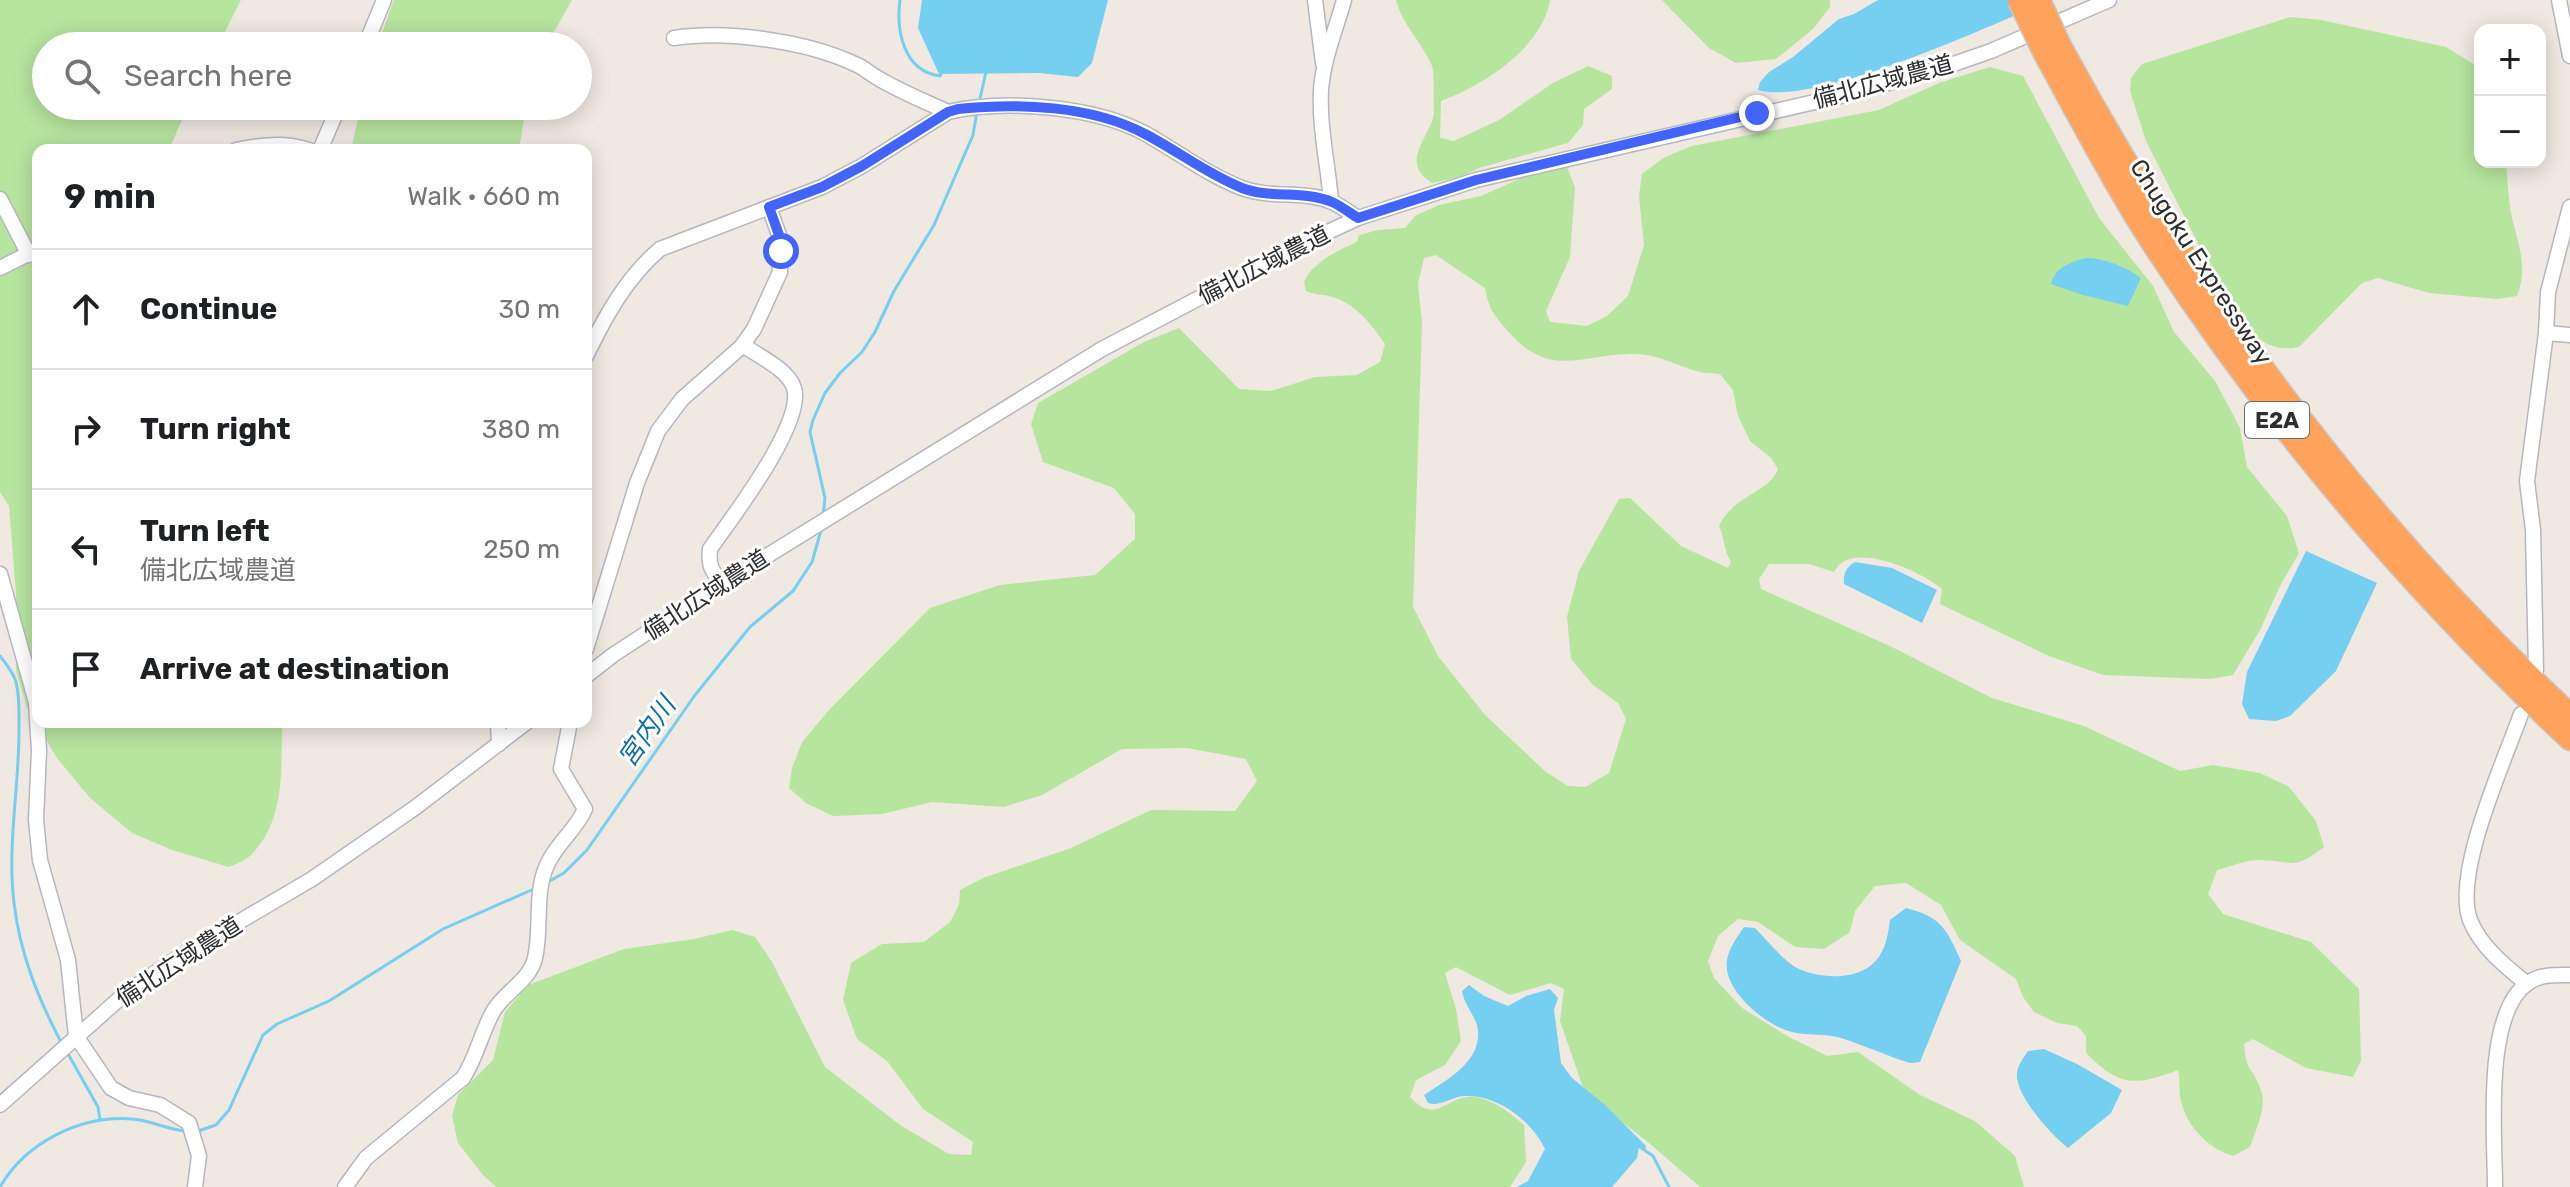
<!DOCTYPE html>
<html lang="en">
<head>
<meta charset="utf-8">
<style>
  body { margin:0; font-family:Rubik,"Noto Sans JP",sans-serif; background:#f6f6f6; color:#202124 }
  .controls { position:absolute; right:24px; top:24px; display:grid; overflow:hidden; border-radius:16px; box-shadow:0 4px 20px #0003 }
  .controls button { width:72px; height:72px; display:grid; place-items:center; padding:0; border:0; border-bottom:2px solid #e0e0e0; background:#fff; color:#202124; font:40px sans-serif }
  .stop { position:absolute; width:24px; height:24px; margin:-18px; border:6px solid #4264fb; border-radius:50%; background:#fff }
  .stop.end { background:#4264fb; border-color:#fff; box-shadow:0 2px 8px #0008 }
  .list { margin:0; padding:0; list-style:none }
  h2 { display:flex; justify-content:space-between; align-items:center; height:104px; margin:0; padding:0 32px; font-size:34px }
  h2 small { font-size:26px; font-weight:400; color:#757577 }
  .list li { display:grid; grid-template-columns:52px 1fr auto; gap:24px; align-items:center; box-sizing:border-box; height:120px; padding:0 32px; border-top:2px solid #e0e0e0 }
  .list b { display:block; font-size:30px; white-space:nowrap }
  .list p { margin:0; font-size:26px; white-space:nowrap; color:#757577 }
  .list em { font-size:26px; font-style:normal; color:#757577 }
  .icon { flex:none; width:44px; height:44px; fill:none; stroke:currentColor; stroke-width:2; stroke-linecap:round; stroke-linejoin:round }
  .map { position:relative; flex:none; width:2570px; height:1187px; overflow:hidden }
  .search { position:absolute; background:#fff; box-shadow:0 4px 20px #0003; left:32px; top:32px; width:560px; height:88px; display:flex; align-items:center; gap:20px; box-sizing:border-box; padding:0 28px; border-radius:44px; color:#757577; font-size:30px }
  .panel { position:absolute; background:#fff; box-shadow:0 4px 20px #0003; left:32px; top:144px; width:560px; height:584px; border-radius:16px }
  .map>svg:first-child { display:block }
  .green { fill:#b6e59e; fill-rule:evenodd }
  .water { fill:#75cff0 }
  .lines { fill:none; stroke-linecap:round; stroke-linejoin:round }
  .stream { stroke:#75cff0; stroke-width:3 }
  .minor-casing { stroke:#b4b7c1; stroke-width:17 }
  .highway-casing { stroke:#c9c9c9; stroke-width:25 }
  .minor { stroke:#fff; stroke-width:14 }
  .highway { stroke:#ffa35c; stroke-width:22 }
  .highway-bridge-casing { stroke:#c9c9c9; stroke-width:25; stroke-linecap:butt }
  .highway-bridge { stroke:#ffa35c; stroke-width:22 }
  .route { stroke:#4264fb; stroke-width:10 }
  .labels { text-anchor:middle; dominant-baseline:central; stroke-width:6; stroke-linejoin:round; paint-order:stroke }
  .shield { fill:#fff; stroke:#6d6d6d; stroke-width:2 }
  .shield-label { font-size:22px; font-weight:bold; fill:#2e2e2e }
  .street-label { font-size:24px; fill:#2e2e2e; stroke:#fff }
  .water-label { font-size:26px; font-style:italic; fill:#0d6fa3; stroke:#fff }
</style>
</head>
<body>
<div class="map">
<svg width="2570" height="1187" viewBox="0 0 2570 1187">
  <rect width="100%" height="100%" fill="#efe9e1"/>
  <g class="green">
    <path d="M 0,0 L 241,0 L 218,46 L 46,46 L 46,106 L 188,106 L 169,150 L 38,150 L 38,722 L 282,722 C 281,767 286,820 251,855 C 246,860 236,864 229,867 L 172,850 L 132,833 L 90,798 L 57,758 L 27,708 L 16,670 L 16,593 L 9,506 L 0,492 Z"/>
    <polygon points="394,0 572,0 546,46 377,46"/>
    <path d="M 1396,0 L 1550,0 C 1542,48 1484,85 1441,101 L 1440,138 L 1454,141 L 1499,120 L 1553,83 L 1588,66 L 1612,76 L 1612,89 L 1584,109 L 1583,125 L 1568,143 L 1479,168 L 1461,177 L 1432,183 C 1396,161 1435,133 1434,110 C 1433,99 1435,75 1432,66 C 1422,42 1403,26 1396,0 Z"/>
    <polygon points="1662,0 1830,0 1830,7 1813,29 1776,59 1736,63 1709,48"/>
    <path d="M 2290,17 L 2321,20 L 2446,47 L 2480,68 L 2480,162 L 2506,162 C 2507,177 2508,192 2510,207 C 2515,239 2530,264 2517,296 L 2497,299 L 2429,293 L 2378,278 L 2362,283 L 2299,347 C 2270,353 2254,337 2236,318 L 2146,141 L 2130,91 L 2131,78 L 2142,64 Z"/>
    <path d="M 1990,67 L 2023,76 L 2099,218 L 2153,286 L 2174,332 L 2215,381 L 2240,428 L 2247,467 L 2287,516 L 2299,553 L 2281,584 L 2260,630 L 2233,675 L 2210,679 L 2103,675 L 2049,656 L 1940,604 L 1942,589 C 1923,572 1850,538 1834,572 L 1809,564 L 1769,564 L 1759,579 L 1761,589 L 1890,646 L 1992,698 L 2084,726 L 2180,771 L 2213,765 L 2260,773 L 2289,787 L 2316,821 L 2324,847 C 2292,871 2296,861 2260,860 C 2246,859 2230,867 2217,870 L 2208,894 L 2223,914 L 2311,942 L 2359,989 L 2361,1061 L 2353,1077 L 2306,1068 L 2253,1039 L 2244,1044 C 2246,1070 2250,1065 2259,1085 C 2269,1105 2256,1128 2250,1147 L 2233,1156 C 2207,1148 2184,1124 2180,1096 C 2179,1087 2180,1079 2178,1070 C 2134,1087 2119,1086 2086,1053 L 2086,1036 L 2077,1026 L 2057,1023 L 2034,1012 L 2023,997 L 2016,979 L 1960,940 L 1941,905 L 1906,883 L 1875,886 L 1855,911 L 1850,932 L 1824,949 L 1795,947 L 1758,922 L 1738,919 L 1718,936 L 1708,961 L 1714,978 L 1742,1008 L 1789,1037 L 1827,1056 L 1858,1052 L 1920,1095 L 1975,1121 L 2015,1156 L 2024,1187 L 1700,1187 L 1649,1143 L 1585,1093 L 1560,1021 L 1564,989 L 1551,983 L 1510,995 L 1456,967 L 1445,973 L 1456,1009 L 1461,1041 L 1445,1065 L 1416,1080 L 1410,1097 C 1438,1127 1446,1094 1474,1097 C 1494,1100 1509,1112 1524,1125 L 1526,1162 L 1510,1187 L 496,1187 L 483,1175 L 458,1143 L 452,1116 L 458,1095 L 493,1060 L 505,1012 L 528,985 L 624,949 L 694,939 L 732,930 L 755,937 L 772,962 L 825,1067 L 900,1125 L 949,1154 L 971,1155 L 973,1142 L 923,1109 L 887,1061 L 857,1039 L 843,1000 L 851,963 L 882,944 L 924,942 L 950,922 L 959,905 L 960,890 L 983,878 L 1071,848 L 1151,810 L 1235,811 L 1257,781 L 1246,759 L 1187,748 L 1122,749 L 1042,795 L 1004,807 L 932,802 L 882,814 L 833,816 L 806,803 L 789,788 L 792,768 L 802,742 L 830,709 L 930,608 L 1000,585 L 1095,575 L 1135,539 L 1135,514 L 1114,488 L 1043,462 L 1031,424 L 1038,403 L 1144,342 L 1179,328 L 1239,389 L 1271,391 L 1315,377 L 1357,375 L 1380,362 L 1385,344 C 1373,326 1354,302 1332,297 C 1323,294 1315,295 1306,291 L 1304,282 C 1312,263 1338,250 1357,242 L 1359,235 L 1378,230 L 1405,228 L 1415,216 L 1439,205 L 1481,196 L 1526,176 L 1567,167 L 1575,187 L 1570,257 L 1546,311 L 1550,322 L 1587,326 L 1607,316 L 1628,296 L 1644,245 L 1639,196 L 1642,174 L 1665,157 L 1692,146 L 1879,110 L 1939,83 ZM 1436,255 L 1485,288 C 1489,309 1493,314 1507,330 C 1551,382 1583,352 1637,354 C 1657,355 1672,363 1690,369 C 1699,373 1710,373 1720,374 L 1733,390 L 1738,416 L 1750,441 L 1771,458 L 1778,469 C 1768,494 1733,495 1719,526 C 1725,539 1724,551 1731,562 L 1728,568 L 1681,546 L 1630,498 L 1619,499 L 1579,571 L 1567,617 L 1571,659 L 1593,685 L 1618,703 L 1626,719 L 1609,773 L 1585,787 L 1568,786 L 1546,772 L 1485,715 L 1438,656 L 1413,607 L 1422,324 L 1418,284 L 1424,258 Z"/>
    <polygon points="361,106 526,106 519,150 351,150"/>
  </g>
  <g class="water">
    <polygon points="922,0 1108,0 1092,63 1078,77 1039,73 939,74 918,28"/>
    <path d="M 1878,0 L 2050,0 C 1992,25 1815,107 1758,90 L 1760,82 L 1769,72 L 1793,57 L 1839,19 L 1854,14 Z"/>
    <path d="M 2085,258 C 2105,258 2124,266 2141,278 L 2128,306 L 2083,295 L 2051,284 C 2055,267 2070,263 2085,258 Z"/>
    <polygon points="2306,551 2377,583 2336,671 2290,716 2276,721 2249,719 2242,704 2247,672"/>
    <path d="M 1855,562 L 1892,568 L 1937,590 L 1922,623 L 1844,584 C 1843,574 1846,567 1855,562 Z"/>
    <path d="M 1906,908 C 1942,917 1947,930 1961,961 L 1920,1062 L 1910,1063 C 1887,1056 1864,1045 1841,1038 C 1825,1033 1808,1036 1792,1032 C 1766,1026 1722,990 1727,960 C 1729,948 1737,937 1744,927 L 1755,928 C 1767,940 1781,958 1795,967 C 1820,980 1864,982 1880,955 C 1887,945 1888,932 1890,920 Z"/>
    <path d="M 1469,985 L 1484,996 L 1508,1006 L 1526,996 L 1550,989 L 1558,998 L 1554,1010 L 1561,1063 L 1572,1078 L 1605,1105 L 1646,1146 L 1645,1151 L 1639,1146 L 1637,1158 L 1612,1187 L 1517,1187 L 1528,1181 L 1545,1149 C 1532,1121 1497,1094 1464,1096 C 1451,1097 1440,1107 1428,1103 L 1424,1095 C 1448,1079 1485,1060 1477,1025 C 1473,1013 1464,1004 1462,991 Z"/>
    <path d="M 2044,1049 L 2077,1064 L 2122,1090 L 2111,1113 L 2068,1148 C 2052,1136 2015,1095 2017,1074 C 2017,1066 2024,1057 2028,1051 Z"/>
  </g>
  <g class="lines">
    <g class="stream">
      <path d="M 900,0 C 896,30 903,71 940,76 L 942,72"/>
      <polyline points="979,103 986,72"/>
      <polyline points="823,516 825,498 810,432 813,420 825,393 840,373 862,352 875,332 894,291 934,225 973,135 977,111"/>
      <path d="M 0,656 C 7,665 13,672 16,682 C 20,697 19,716 19,731 C 19,789 7,846 14,903 C 20,954 38,998 61,1042"/>
      <polyline points="546,883 564,873 587,850 695,695 750,627 793,591 812,562 822,527"/>
      <polyline points="67,1052 98,1107 100,1120"/>
      <polyline points="198,1131 216,1125 229,1110 263,1035 277,1024 329,1001 443,929 536,888"/>
      <polyline points="1637,1145 1653,1156 1669,1187"/>
      <path d="M 0,1187 C 26,1142 81,1115 132,1119 C 150,1120 168,1130 186,1131"/>
    </g>
    <g class="minor-casing">
      <g id="minor">
        <polyline points="1315,0 1323,63"/>
        <polyline points="2559,0 2570,56"/>
        <path d="M 674,38 C 727,30 806,41 855,64 C 863,67 869,73 876,77 C 899,91 924,101 948,112"/>
        <polyline points="365,46 384,0"/>
        <path d="M 236,150 C 262,145 283,142 309,150"/>
        <polyline points="320,150 339,106"/>
        <polyline points="0,199 29,255"/>
        <path d="M 1331,201 C 1328,164 1319,127 1321,90 C 1323,60 1336,29 1344,0"/>
        <polyline points="0,268 38,249"/>
        <polyline points="2546,333 2570,335"/>
        <path d="M 586,356 C 605,317 626,278 660,249 L 822,187 L 862,166 L 948,112 C 1005,99 1095,106 1146,134 C 1178,152 1208,175 1242,188 C 1271,199 1305,190 1332,202 C 1341,206 1350,213 1358,218"/>
        <polyline points="0,574 36,702 39,750 36,820 40,860 68,960 76,1036 111,1088 129,1098 160,1105 189,1123 199,1156 195,1187"/>
        <path d="M 723,583 C 712,572 708,566 710,549 C 731,519 805,423 794,388 C 788,369 758,356 743,345"/>
        <polyline points="586,649 637,483 658,431 682,399 741,347 754,329 780,272 779,235 769,207"/>
        <polyline points="2536,670 2533,530 2527,481 2546,333 2548,292 2570,207"/>
        <polyline points="586,676 613,655 723,583 1102,349 1302,244 1358,218 1476,180 1845,95 1939,69 1991,51 2109,0"/>
        <path d="M 2521,714 C 2504,762 2453,873 2470,920 C 2480,946 2506,967 2526,983"/>
        <polyline points="498,722 499,744"/>
        <polyline points="0,1105 127,992 179,957 312,879 416,807 527,722"/>
        <path d="M 345,1187 L 366,1158 L 463,1078 C 477,1057 481,1032 494,1010 C 506,991 530,980 535,958 C 542,928 534,893 547,865 C 556,844 576,830 585,809 L 561,769 L 570,722"/>
        <path d="M 2495,1187 C 2495,1136 2483,1013 2528,983 C 2540,974 2556,975 2570,975"/>
      </g>
    </g>
    <g class="highway-casing">
      <g id="highway">
        <path d="M 2060,46 C 2194,294 2363,523 2570,715"/>
        <path d="M 2045,54 C 2077,112 2108,172 2143,228 C 2263,416 2408,587 2570,739"/>
      </g>
    </g>
    <use href="#minor" class="minor"/>
    <use href="#highway" class="highway"/>
    <g class="highway-bridge-casing">
      <g id="highway-bridge">
        <polyline points="2019,0 2045,54"/>
        <polyline points="2039,0 2060,46"/>
      </g>
    </g>
    <use href="#highway-bridge" class="highway-bridge"/>
  </g>
  <g class="lines">
    <path class="route" d="M 781,251 L 779,235 L 769,207 L 822,187 L 862,166 L 948,112 L 958,109 C 1018,103 1091,105 1145,134 C 1178,151 1207,174 1242,188 C 1270,199 1304,190 1332,202 C 1341,206 1350,213 1358,218 L 1476,180 L 1757,113"/>
  </g>
  <g class="labels">
    <rect class="shield" x="2245" y="402" width="64" height="36" rx="6"/>
    <g class="shield-label">
      <text x="2277" y="420">E2A</text>
    </g>
    <g class="street-label">
      <text transform="translate(1883 82) rotate(-15)">備北広域農道</text>
      <text transform="translate(2201 262) rotate(57)">Chugoku Expressway</text>
      <text transform="translate(1264 265) rotate(-27)">備北広域農道</text>
      <text transform="translate(706 595) rotate(-33)">備北広域農道</text>
      <text transform="translate(179 962) rotate(-33)">備北広域農道</text>
    </g>
    <g class="water-label">
      <text transform="translate(647 732) rotate(-55)">宮内川</text>
    </g>
  </g>
</svg>
<div class="controls">
<button>+</button>
<button>−</button>
</div>
<div class="stop" style="left:781px;top:251px"></div>
<div class="stop end" style="left:1757px;top:113px"></div>
<div class="search"><svg class="icon" aria-label="search" viewBox="0 0 24 24"><circle cx="10" cy="10" r="6"/><path d="M15 15l6 6"/></svg>Search here</div>
<section class="panel">
<h2>9 min<small>Walk · 660 m</small></h2>
<ul class="list">
<li><svg class="icon" aria-label="ahead" viewBox="0 0 24 24"><path d="M12 20V5M6 11l6-6 6 6"/></svg><div><b>Continue</b></div><em>30 m</em></li>
<li><svg class="icon" aria-label="right" viewBox="0 0 24 24"><path d="M7 20v-9h11M14 6l5 5-5 5"/></svg><div><b>Turn right</b></div><em>380 m</em></li>
<li><svg class="icon" aria-label="left" viewBox="0 0 24 24"><path d="M17 20v-9H6M10 6l-5 5 5 5"/></svg><div><b>Turn left</b><p>備北広域農道</p></div><em>250 m</em></li>
<li><svg class="icon" aria-label="arrive" viewBox="0 0 24 24"><path d="M6 21V4h12l-3 4 3 4H6"/></svg><div><b>Arrive at destination</b></div></li>
</ul>
</section>
</div>
</body>
</html>
